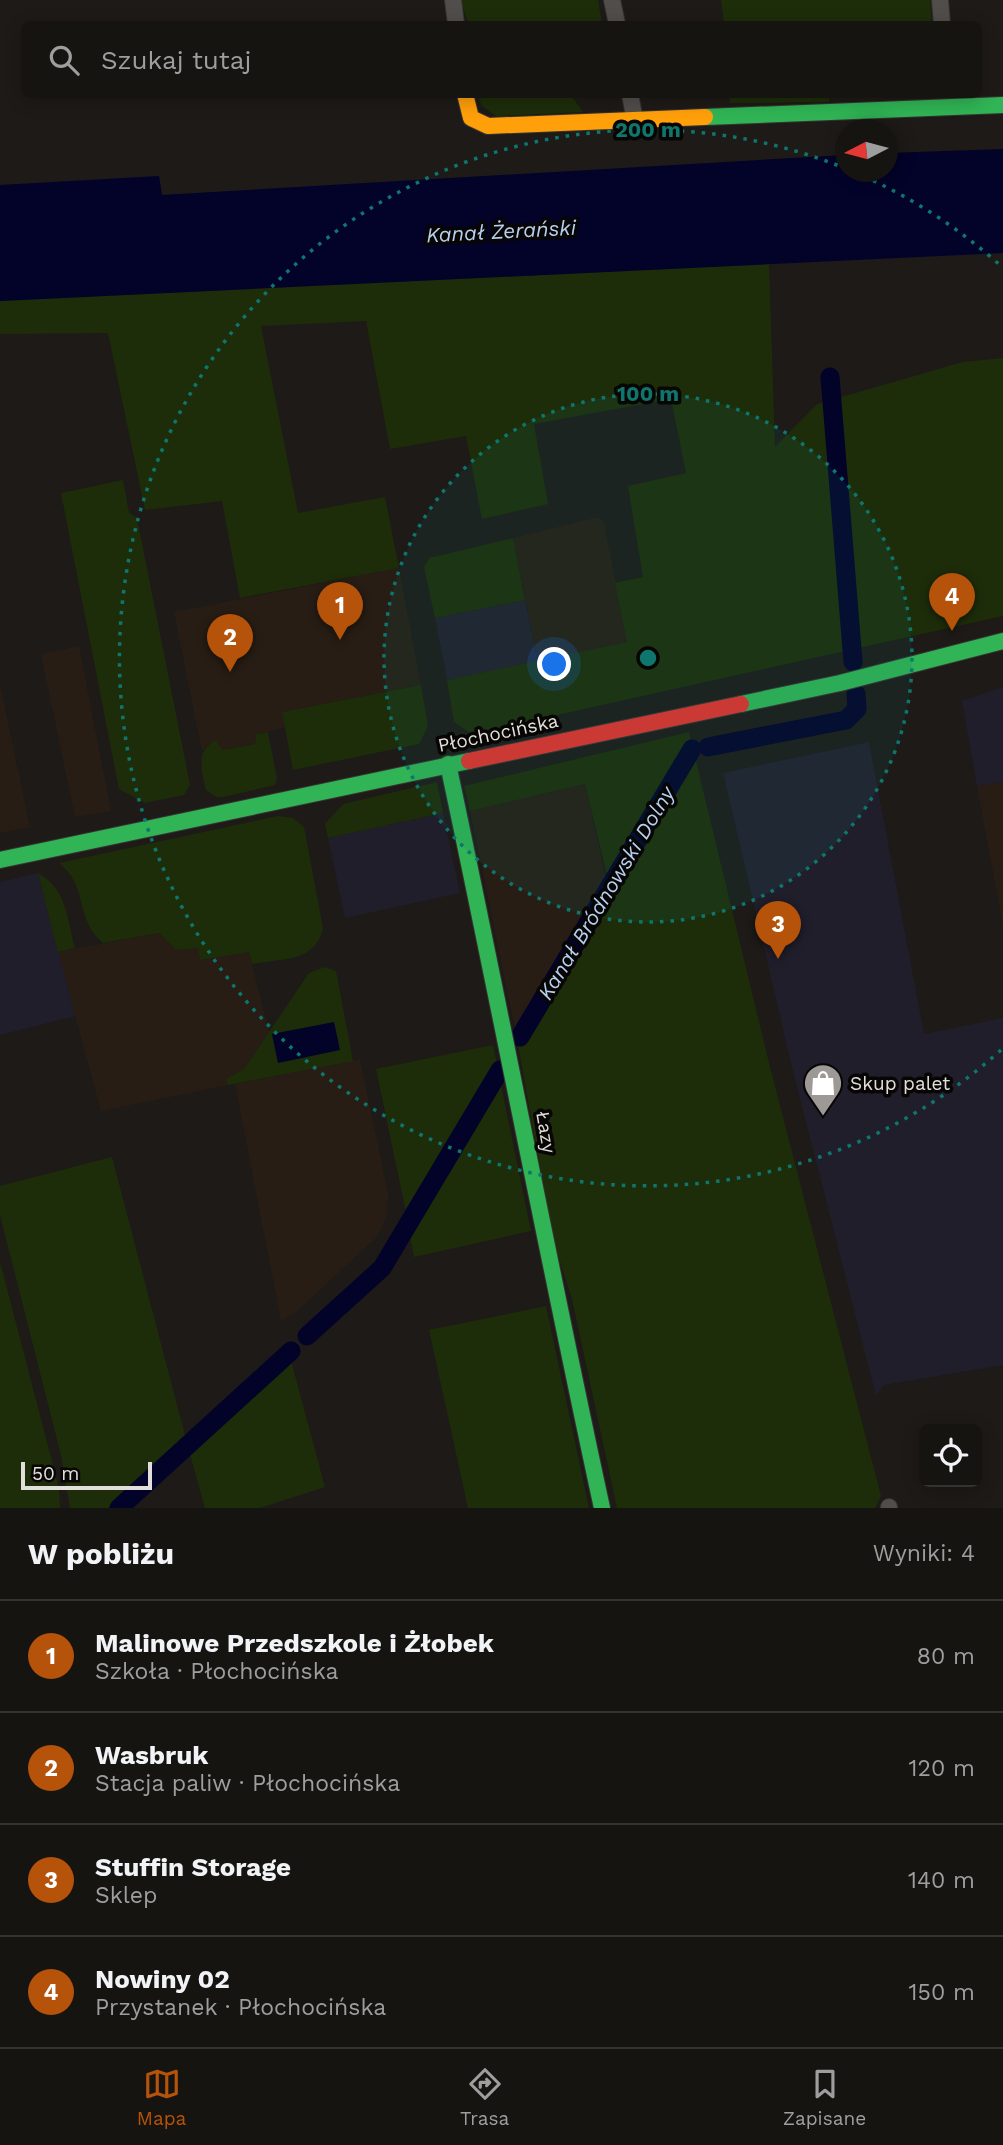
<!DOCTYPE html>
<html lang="pl">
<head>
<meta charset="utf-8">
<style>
  body { margin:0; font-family:"Work Sans",sans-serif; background:#23211f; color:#f1f3f6 }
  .controls { position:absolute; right:21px; bottom:21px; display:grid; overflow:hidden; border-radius:10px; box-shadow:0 4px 18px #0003 }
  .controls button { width:63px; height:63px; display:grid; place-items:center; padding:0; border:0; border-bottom:2px solid #353331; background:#161411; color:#f1f3f6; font:35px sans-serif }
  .compass { position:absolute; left:835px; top:119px; width:63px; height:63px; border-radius:50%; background:#161411; box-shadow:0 4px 18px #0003; rotate:264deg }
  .scale { position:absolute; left:21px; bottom:18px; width:131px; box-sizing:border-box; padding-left:7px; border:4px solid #e2deda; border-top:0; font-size:19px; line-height:24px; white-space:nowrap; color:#e2deda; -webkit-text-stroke:5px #080604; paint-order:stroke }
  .you { position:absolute; left:555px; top:665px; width:24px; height:24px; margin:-18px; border:5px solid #fff; border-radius:50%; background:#1a73e8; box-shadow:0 0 0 10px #1a73e833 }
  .badge { display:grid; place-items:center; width:46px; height:46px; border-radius:50%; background:#b45309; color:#fff; font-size:23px; font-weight:700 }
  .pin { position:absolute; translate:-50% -58px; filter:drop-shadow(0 2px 4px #0008) }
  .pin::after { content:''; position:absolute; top:37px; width:24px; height:21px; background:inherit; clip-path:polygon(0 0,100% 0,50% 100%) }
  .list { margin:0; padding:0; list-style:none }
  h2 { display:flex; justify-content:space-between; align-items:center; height:91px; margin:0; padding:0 28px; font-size:30px }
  h2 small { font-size:23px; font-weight:400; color:#9e9e9f }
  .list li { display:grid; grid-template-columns:46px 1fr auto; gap:21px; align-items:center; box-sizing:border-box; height:112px; padding:0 28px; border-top:2px solid #353331 }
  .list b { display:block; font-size:26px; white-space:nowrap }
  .list p { margin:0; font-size:23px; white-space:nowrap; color:#9e9e9f }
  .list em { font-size:23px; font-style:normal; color:#9e9e9f }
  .icon { flex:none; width:38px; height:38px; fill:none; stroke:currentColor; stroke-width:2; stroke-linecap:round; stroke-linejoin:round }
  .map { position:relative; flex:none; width:1003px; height:1508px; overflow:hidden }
  .search { position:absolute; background:#161411; box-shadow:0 4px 18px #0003; left:21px; right:21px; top:21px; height:77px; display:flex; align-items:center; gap:18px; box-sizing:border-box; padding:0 24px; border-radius:10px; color:#9e9e9f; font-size:26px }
  .sheet { height:539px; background:#161411 }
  nav { display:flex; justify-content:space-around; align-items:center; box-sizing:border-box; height:98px; border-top:2px solid #353331; background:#161411; font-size:19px; color:#9e9e9f }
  nav a { display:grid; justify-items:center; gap:4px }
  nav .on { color:#b45309 }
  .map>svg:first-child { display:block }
  .built { fill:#271d14 }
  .industrial { fill:#211e2c }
  .green { fill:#1d2d0a }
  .water { fill:#030229 }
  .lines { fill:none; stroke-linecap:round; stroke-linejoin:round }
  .canal { stroke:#030229; stroke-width:19 }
  .street-casing { stroke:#373332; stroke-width:18 }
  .fast-casing { stroke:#373332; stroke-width:18 }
  .slow-casing { stroke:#373332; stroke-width:18 }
  .jam-casing { stroke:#373332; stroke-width:18 }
  .street { stroke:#504d4b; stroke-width:16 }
  .fast { stroke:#30b455; stroke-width:16 }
  .slow { stroke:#ff9f0a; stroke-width:16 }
  .jam { stroke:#e5322d; stroke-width:16 }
  .ring { fill:none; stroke:#0f766e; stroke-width:3.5; stroke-dasharray:3.5 7 }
  .labels { text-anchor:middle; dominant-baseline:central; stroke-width:7; stroke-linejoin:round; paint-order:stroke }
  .street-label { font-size:19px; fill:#e2deda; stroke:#080604 }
  .poi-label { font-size:19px; fill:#e2deda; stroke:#080604; text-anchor:start }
  .water-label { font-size:21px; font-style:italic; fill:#b7d0f1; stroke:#080604 }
  .centre { fill:#0f766e; stroke:#080604; stroke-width:3.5 }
  .ring-label { font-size:21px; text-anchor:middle; font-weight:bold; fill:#0f766e; stroke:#080604; stroke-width:7; stroke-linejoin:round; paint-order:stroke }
</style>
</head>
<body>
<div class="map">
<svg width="1003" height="1508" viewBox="0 0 1003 1508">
  <rect width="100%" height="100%" fill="#1d1a17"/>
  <g class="built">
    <polygon points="598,517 604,523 627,642 538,662 513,538"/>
    <polygon points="399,568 421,685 282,712 285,728 256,734 255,744 222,750 210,743 202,752 174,612"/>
    <polygon points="79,646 111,811 75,817 41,654"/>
    <polygon points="0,685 30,827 0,833"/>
    <polygon points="1003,782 1003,927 977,786"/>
    <polygon points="585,784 606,879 516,1035 470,811"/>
    <polygon points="159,933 176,950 198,948 200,959 249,952 269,1032 244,1069 226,1079 228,1085 101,1111 58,952"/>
    <polygon points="360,1059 388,1194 387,1216 377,1237 296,1312 281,1321 235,1084"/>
  </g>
  <g class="industrial">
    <polygon points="525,600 538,662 447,680 435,618"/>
    <polygon points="1003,687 1003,782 977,786 962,701"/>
    <polygon points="869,742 924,1034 1003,1018 1003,1365 884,1385 876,1396 791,1063 723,773"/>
    <polygon points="443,813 460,893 345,918 328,838"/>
    <polygon points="38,873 75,1016 0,1035 0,882"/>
  </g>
  <g class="green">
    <polygon points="460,0 598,0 602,24 469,24"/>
    <polygon points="721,0 930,0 932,24 724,24"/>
    <polygon points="477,95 571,95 583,112 496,116 482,106"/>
    <polygon points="730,95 829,95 829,102 730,103"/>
    <polygon points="769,264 775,447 817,404 963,362 1003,358 1003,616 472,734 454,722 447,680 627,642 615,583 643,577 628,486 686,473 671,399 534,424 548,504 482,519 466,436 390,449 366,321 261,326 298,513 385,497 399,568 240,598 222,501 145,510 108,333 0,334 0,301"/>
    <polygon points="123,480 129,513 137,518 190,785 184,795 145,803 119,789 61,493"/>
    <polygon points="513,538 525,600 435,618 424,567 429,558"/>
    <polygon points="421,685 428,726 419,744 293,770 282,712"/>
    <path d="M 268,732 L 277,779 L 275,785 L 223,797 L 216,797 L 206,790 C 202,771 194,750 217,740 L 222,750 L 255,744 L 256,734 Z"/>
    <polygon points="689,732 769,1063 881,1496 875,1508 617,1508 572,1299 554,1243 518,1045 611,892 585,784 470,811 464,786"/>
    <polygon points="437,782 443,813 328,838 325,824 343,804"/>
    <path d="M 278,816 L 293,818 L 304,827 L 323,928 C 315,963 283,958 252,964 L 249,952 L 200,960 L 198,948 L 176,950 L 159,933 L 103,943 C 74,919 89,886 59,863 Z"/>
    <path d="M 38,873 C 67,889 67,919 75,948 L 58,952 Z"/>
    <polygon points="325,967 336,971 353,1061 228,1085 226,1079 244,1069 309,973"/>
    <polygon points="493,1045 498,1068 407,1217 376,1069"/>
    <polygon points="500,1080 531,1231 414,1257 409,1232 415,1219"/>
    <polygon points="112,1157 186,1439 108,1508 70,1508 61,1455 0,1215 0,1186"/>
    <polygon points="0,1262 59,1488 60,1508 0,1508"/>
    <polygon points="546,1306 589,1508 468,1508 429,1330"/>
    <polygon points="290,1357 325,1487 260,1508 205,1508 188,1447"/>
  </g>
  <g class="water">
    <polygon points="1003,149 1003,253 0,301 0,185 159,176 162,195 845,155 846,172 888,172 888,153"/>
    <polygon points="334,1022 340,1050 278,1063 272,1034"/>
  </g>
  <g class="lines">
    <g class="canal">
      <polyline points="830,377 853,662"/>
      <polyline points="708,747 846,720 857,709 856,694"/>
      <polyline points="520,1037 692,749"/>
      <polyline points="307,1336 382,1268 500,1070"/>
      <polyline points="119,1508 291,1351"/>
    </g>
    <g class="street-casing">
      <g id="street">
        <polyline points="453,0 456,24"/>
        <polyline points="612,0 617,24"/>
        <polyline points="940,0 942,24"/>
        <polyline points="630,94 635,121"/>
        <polyline points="889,1507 889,1508"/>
      </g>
    </g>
    <g class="fast-casing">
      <g id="fast">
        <polyline points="705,117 1003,105"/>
        <polyline points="741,704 840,683 1003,641"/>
        <path d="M 448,764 C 501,1012 548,1260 602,1508"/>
        <polyline points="0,860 469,761"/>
      </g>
    </g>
    <g class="slow-casing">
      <polyline id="slow" points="465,94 471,118 488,126 705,117"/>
    </g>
    <g class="jam-casing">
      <polyline id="jam" points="469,761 741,704"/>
    </g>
    <use href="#street" class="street"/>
    <use href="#fast" class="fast"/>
    <use href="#slow" class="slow"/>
    <use href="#jam" class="jam"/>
  </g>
  <circle cx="648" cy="658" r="264" fill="#0f766e" fill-opacity=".12"/>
  <g class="ring">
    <circle cx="648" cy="658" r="264"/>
    <path d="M1001 1050A528 528 0 1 1 842 167M854 172A528 528 0 0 1 1001 266"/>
  </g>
  <defs>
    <g id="shop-pin" transform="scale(2.0125)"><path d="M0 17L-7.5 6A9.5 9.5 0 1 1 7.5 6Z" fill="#9d9996" stroke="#080604"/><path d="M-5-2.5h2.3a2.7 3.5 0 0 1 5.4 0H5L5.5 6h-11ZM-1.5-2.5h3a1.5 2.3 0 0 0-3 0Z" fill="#fff"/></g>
  </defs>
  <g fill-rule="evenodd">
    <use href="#shop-pin" x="823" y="1083"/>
  </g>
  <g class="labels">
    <g class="street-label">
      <text transform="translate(498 733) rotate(-12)">Płochocińska</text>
      <text transform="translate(546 1132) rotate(80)">Łazy</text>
    </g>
    <g class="poi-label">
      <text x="850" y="1083">Skup palet</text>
    </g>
    <g class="water-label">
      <text transform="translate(501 231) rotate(-3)">Kanał Żerański</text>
      <text transform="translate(606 893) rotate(-59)">Kanał Bródnowski Dolny</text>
    </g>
  </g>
  <circle cx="648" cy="658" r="10" class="centre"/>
  <g class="ring-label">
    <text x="648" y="137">200 m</text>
    <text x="648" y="401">100 m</text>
  </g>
</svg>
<div class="controls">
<button><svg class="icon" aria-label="locate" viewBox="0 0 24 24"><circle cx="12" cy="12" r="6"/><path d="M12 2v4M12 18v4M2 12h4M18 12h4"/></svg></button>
</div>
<svg class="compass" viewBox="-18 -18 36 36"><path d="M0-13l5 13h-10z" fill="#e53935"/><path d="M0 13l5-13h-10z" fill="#9e9e9f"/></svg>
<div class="scale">50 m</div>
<div class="you"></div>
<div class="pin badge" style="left:340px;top:640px">1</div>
<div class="pin badge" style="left:230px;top:672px">2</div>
<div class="pin badge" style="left:778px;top:959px">3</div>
<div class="pin badge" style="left:952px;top:631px">4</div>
<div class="search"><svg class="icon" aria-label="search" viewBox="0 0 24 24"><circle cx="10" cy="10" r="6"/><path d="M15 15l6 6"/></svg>Szukaj tutaj</div>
</div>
<section class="sheet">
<h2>W pobliżu<small>Wyniki: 4</small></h2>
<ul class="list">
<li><span class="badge">1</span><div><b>Malinowe Przedszkole i Żłobek</b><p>Szkoła · Płochocińska</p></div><em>80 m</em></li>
<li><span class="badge">2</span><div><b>Wasbruk</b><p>Stacja paliw · Płochocińska</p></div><em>120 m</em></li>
<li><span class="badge">3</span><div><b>Stuffin Storage</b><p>Sklep</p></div><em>140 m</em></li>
<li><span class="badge">4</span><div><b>Nowiny 02</b><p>Przystanek · Płochocińska</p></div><em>150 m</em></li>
</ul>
</section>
<nav>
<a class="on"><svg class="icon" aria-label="map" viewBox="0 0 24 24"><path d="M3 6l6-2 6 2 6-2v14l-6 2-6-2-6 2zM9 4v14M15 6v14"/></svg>Mapa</a>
<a><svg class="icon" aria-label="directions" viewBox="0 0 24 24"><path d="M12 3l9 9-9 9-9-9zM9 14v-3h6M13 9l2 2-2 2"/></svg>Trasa</a>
<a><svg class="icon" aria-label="saved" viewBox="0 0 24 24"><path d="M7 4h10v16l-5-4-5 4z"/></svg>Zapisane</a>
</nav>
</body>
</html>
